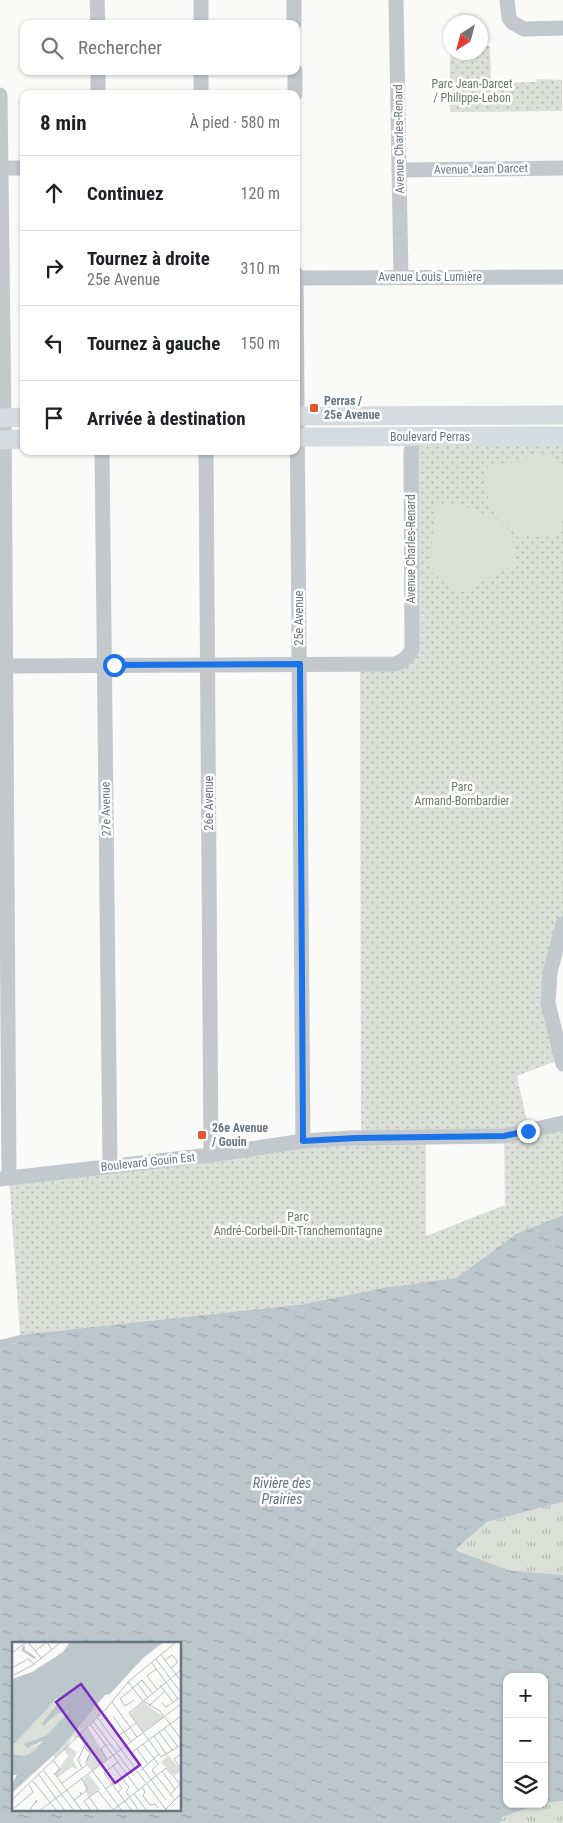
<!DOCTYPE html>
<html lang="fr">
<head>
<meta charset="utf-8">
<style>
  body { margin:0; font-family:"Roboto Condensed",sans-serif; background:#f2f2f2; color:#202124 }
  .controls { position:absolute; right:15px; bottom:15px; display:grid; overflow:hidden; border-radius:10px; box-shadow:0 1px 4px #0004 }
  .controls button { width:45px; height:45px; display:grid; place-items:center; padding:0; border:0; border-bottom:1px solid #e0e0e0; background:#fff; color:#202124; font:25px sans-serif }
  .compass { position:absolute; left:443px; top:15px; width:45px; height:45px; border-radius:50%; background:#fff; box-shadow:0 1px 4px #0004; rotate:216deg }
  .stop { position:absolute; width:15px; height:15px; margin:-11px; border:4px solid #1a73e8; border-radius:50%; background:#fff }
  .stop.end { background:#1a73e8; border-color:#fff; box-shadow:0 1px 5px #0008 }
  .list { margin:0; padding:0; list-style:none }
  h2 { display:flex; justify-content:space-between; align-items:center; height:65px; margin:0; padding:0 20px; font-size:21px }
  h2 small { font-size:16px; font-weight:400; color:#757577 }
  .list li { display:grid; grid-template-columns:32px 1fr auto; gap:15px; align-items:center; box-sizing:border-box; height:75px; padding:0 20px; border-top:1px solid #e0e0e0 }
  .list b { display:block; font-size:19px; white-space:nowrap }
  .list p { margin:0; font-size:16px; white-space:nowrap; color:#757577 }
  .list em { font-size:16px; font-style:normal; color:#757577 }
  .icon { flex:none; width:28px; height:28px; fill:none; stroke:currentColor; stroke-width:2; stroke-linecap:round; stroke-linejoin:round }
  .map { position:relative; flex:none; width:563px; height:1823px; overflow:hidden }
  .search { position:absolute; background:#fff; box-shadow:0 1px 4px #0004; left:20px; top:20px; width:280px; height:55px; display:flex; align-items:center; gap:12px; box-sizing:border-box; padding:0 18px; border-radius:10px; color:#757577; font-size:19px }
  .panel { position:absolute; background:#fff; box-shadow:0 1px 4px #0004; left:20px; top:90px; width:280px; height:365px; border-radius:10px }
  .map>svg:first-child { display:block }
  .grass { fill:url(#grass-tufts) }
  .park { fill:url(#park-dots); fill-rule:evenodd }
  .pitch { fill:#dadfd7 }
  .water { fill:url(#water-ripples); fill-rule:evenodd }
  .lines { fill:none; stroke-linecap:round; stroke-linejoin:round }
  .minor { stroke:#c3c8cc; stroke-width:15 }
  .major { stroke:#d6dbdf; stroke-width:19 }
  .route { stroke:#1a73e8; stroke-width:6 }
  .poi-dot { fill:#e4572e; stroke:#fff; stroke-width:2 }
  .labels { text-anchor:middle; dominant-baseline:central; stroke-width:5; stroke-linejoin:round; paint-order:stroke }
  .park-label { font-size:12px; fill:#687a64; stroke:#fff }
  .street-label { font-size:12px; fill:#657683; stroke:#fff }
  .poi-label { font-size:12px; font-weight:bold; fill:#657683; stroke:#fff; text-anchor:start }
  .water-label { font-size:14px; font-style:italic; fill:#60757c; stroke:#fff }
  .inset-river { fill:none; stroke:#bbc7cb; stroke-width:2.5 }
  .inset-road { fill:none; stroke:#b5bdc2; stroke-width:1 }
  .view { fill:#7b2cbf; fill-opacity:0.15; stroke:#7b2cbf; stroke-width:2.5 }
  .inset-edge { fill:none; stroke:#657683; stroke-width:2.5 }
</style>
</head>
<body>
<div class="map">
<svg width="563" height="1823" viewBox="0 0 563 1823">
  <defs>
    <pattern id="grass-tufts" width="24" height="20" patternUnits="userSpaceOnUse" patternTransform="scale(1.25)"><rect width="24" height="20" fill="#dadfd7"/><path d="M3 7l-1-3M5 7V3M7 7l1-3M15 17l-1-3M17 17v-4M19 17l1-3" fill="none" stroke="#b4b9b4"/></pattern>
    <pattern id="park-dots" width="8" height="8" patternUnits="userSpaceOnUse" patternTransform="scale(1.25)"><rect width="8" height="8" fill="#dadfd7"/><path d="M2 2h.1M6 6h.1" fill="none" stroke="#b4b9b4" stroke-width="1.8" stroke-linecap="round"/></pattern>
    <pattern id="water-ripples" width="26" height="14" patternUnits="userSpaceOnUse" patternTransform="scale(1.25)"><rect width="26" height="14" fill="#bbc7cb"/><path d="M2 4q2-2 4 0t4 0M15 11q2-2 4 0t4 0" fill="none" stroke="#9ca6aa"/></pattern>
  </defs>
  <rect width="100%" height="100%" fill="#fafaf8"/>
  <g class="grass">
    <polygon points="563,1502 563,1575 508,1570 455,1550 487,1522"/>
    <polygon points="563,1801 563,1823 500,1823 502,1817 539,1804"/>
  </g>
  <g class="park">
    <polygon points="481,46 490,46 491,83 536,82 537,79 562,80 562,111 450,112 450,47 450,52 480,52"/>
    <path d="M 563,436 L 563,924 L 550,972 L 561,1059 L 517,1076 L 528,1126 L 563,1123 L 563,1215 L 516,1234 L 456,1278 L 305,1304 L 20,1335 L 9,1178 L 361,1138 L 360,663 L 406,659 L 413,438 ZM 504,1136 L 505,1205 L 426,1236 L 426,1138 Z"/>
  </g>
  <g class="pitch">
    <path d="M 545,453 L 563,469 L 563,515 L 560,535 C 510,545 483,519 487,469 L 488,467 Z"/>
    <path d="M 451,505 C 477,508 497,516 511,539 C 513,543 516,549 516,554 C 516,557 514,562 513,565 L 460,593 L 429,570 L 436,507 Z"/>
  </g>
  <path class="water" d="M 563,1215 L 563,1502 L 487,1522 L 455,1550 L 508,1570 L 563,1575 L 563,1801 L 544,1803 L 544,1677 L 507,1677 L 507,1804 L 539,1804 L 502,1817 L 500,1823 L 0,1823 L 0,1340 L 20,1335 L 305,1304 L 384,1288 L 456,1278 L 516,1234 ZM 14,1643 L 180,1643 L 180,1809 L 14,1809 Z"/>
  <g class="lines">
    <g class="minor">
      <polyline points="97,0 98,24"/>
      <polyline points="201,0 201,24"/>
      <polyline points="294,0 294,24"/>
      <polyline points="396,0 401,277"/>
      <polyline points="507,0 509,18 513,23 524,29 563,28"/>
      <polyline points="98,71 98,94"/>
      <polyline points="201,71 201,94"/>
      <polyline points="295,71 295,94"/>
      <polyline points="0,95 4,418 9,1178"/>
      <polyline points="0,168 24,168"/>
      <polyline points="399,170 563,168"/>
      <polyline points="296,274 303,1141"/>
      <polyline points="296,278 563,277"/>
      <polyline points="102,451 110,1166"/>
      <polyline points="206,451 211,1155"/>
      <path d="M 0,666 L 395,664 C 404,661 408,657 412,649 L 411,452 L 413,438"/>
      <polyline points="563,924 550,972 548,1003 563,1064"/>
      <polyline points="0,1179 211,1155 303,1141 349,1138 504,1136 563,1123"/>
    </g>
    <g class="major">
      <polyline points="296,416 563,415"/>
      <polyline points="0,418 24,417"/>
      <polyline points="296,437 563,436"/>
      <polyline points="0,440 24,439"/>
    </g>
  </g>
  <g class="lines">
    <polyline class="route" points="114,665 300,664 303,1141 356,1138 504,1136 528,1131"/>
  </g>
  <g class="poi-dot">
    <rect x="309" y="403" width="10" height="10" rx="2.5"/>
    <rect x="197" y="1130" width="10" height="10" rx="2.5"/>
  </g>
  <g class="labels">
    <g class="park-label">
      <text x="472" y="84">Parc Jean-Darcet<tspan x="472" dy="14">/ Philippe-Lebon</tspan></text>
      <text x="462" y="787">Parc<tspan x="462" dy="14">Armand-Bombardier</tspan></text>
      <text x="298" y="1217">Parc<tspan x="298" dy="14">André-Corbeil-Dit-Tranchemontagne</tspan></text>
    </g>
    <g class="street-label">
      <text transform="translate(399 139) rotate(-91)">Avenue Charles-Renard</text>
      <text transform="translate(481 169) rotate(-1)">Avenue Jean Darcet</text>
      <text x="430" y="277">Avenue Louis Lumière</text>
      <text x="430" y="437">Boulevard Perras</text>
      <text transform="translate(411 549) rotate(-90)">Avenue Charles-Renard</text>
      <text transform="translate(299 618) rotate(-90)">25e Avenue</text>
      <text transform="translate(209 803) rotate(-90)">26e Avenue</text>
      <text transform="translate(106 809) rotate(-91)">27e Avenue</text>
      <text transform="translate(148 1162) rotate(-6)">Boulevard Gouin Est</text>
    </g>
    <g class="poi-label">
      <text x="324" y="401">Perras /<tspan x="324" dy="14">25e Avenue</tspan></text>
      <text x="212" y="1128">26e Avenue<tspan x="212" dy="14">/ Gouin</tspan></text>
    </g>
    <g class="water-label">
      <text x="282" y="1483">Rivière des<tspan x="282" dy="16">Prairies</tspan></text>
    </g>
  </g>
  <g transform="translate(12 1642)">
    <rect width="169" height="169" fill="#fafaf8"/>
    <path d="M 46,56 L 33,84 L 45,72 L 58,69 L 54,75 L 35,93 L 22,98 L 19,105 L 32,100 L 23,108 L 13,114 L 0,112 L 0,104 L 14,86 Z" fill="#dadfd7"/>
    <path d="M 131,60 L 152,75 L 131,90 L 118,72 ZM 84,64 L 90,71 L 75,84 L 95,117 L 81,128 L 74,118 L 78,111 L 73,106 L 71,96 L 60,95 L 56,104 L 65,110 L 61,118 L 66,128 L 60,125 L 46,135 L 43,132 L 56,114 L 52,108 L 43,116 L 41,113 ZM 156,113 L 169,128 L 163,134 L 149,120 ZM 77,133 L 88,147 L 76,155 L 71,138 Z" fill="#dadfd7"/>
    <path d="M 58,0 L 152,0 L 131,16 L 98,52 L 93,53 L 47,108 L 0,151 L 0,141 L 5,133 L 0,133 L 0,112 L 13,114 L 23,108 L 31,99 L 15,106 L 12,102 L 35,93 L 57,69 L 45,72 L 32,84 L 30,82 L 47,59 L 45,56 L 0,104 L 0,37 L 20,30 L 51,10 Z" fill="#bbc7cb"/>
    <path class="inset-river" d="M 12,4 L 11,8 L 23,16"/>
    <path class="inset-road" d="M 16,0 L 29,16M 23,9 L 35,0 L 40,8M 0,11 L 14,0M 149,13 L 169,39M 144,17 L 169,51M 153,18 L 160,13 L 166,20 L 159,26M 140,21 L 166,57M 0,26 L 16,17 L 22,22M 144,27 L 135,34 L 145,47M 169,28 L 117,71 L 149,115 L 169,103M 0,34 L 21,23 L 49,0M 116,40 L 131,59 L 148,69 L 169,97M 125,41 L 136,56M 148,43 L 161,60M 122,58 L 113,64 L 108,57 L 130,38 L 141,52M 100,60 L 125,95M 150,61 L 154,65 L 169,55M 137,64 L 153,49M 90,71 L 154,158M 101,74 L 119,100M 85,75 L 155,169M 81,79 L 122,134M 78,82 L 127,149M 152,86 L 166,105M 147,90 L 161,109M 66,92 L 73,103 L 66,118 L 70,126M 142,94 L 155,113M 105,95 L 124,81M 95,102 L 89,107 L 95,117M 131,102 L 146,122 L 140,128 L 163,158M 73,106 L 78,111 L 74,120 L 110,169M 125,107 L 136,122M 119,111 L 169,74M 169,112 L 162,117 L 169,127M 106,120 L 92,131 L 120,169M 101,124 L 117,145 L 114,150 L 127,169M 129,128 L 147,112M 32,129 L 62,169M 150,129 L 163,147M 43,132 L 70,169M 27,133 L 53,169M 41,133 L 48,127 L 41,118M 21,139 L 45,169M 50,141 L 76,122M 130,145 L 133,150 L 131,154 L 138,163 L 143,162 L 146,166M 94,147 L 104,139 L 110,146 L 106,151M 122,152 L 135,169M 157,154 L 169,141M 77,155 L 87,169M 0,158 L 94,67 L 116,40 L 164,0M 62,158 L 69,153 L 68,150 L 70,152 L 76,147 L 69,136M 0,168 L 21,150 L 17,143M 153,168 L 169,152M 17,169 L 25,158 L 24,161M 27,169 L 169,62M 79,169 L 72,159 L 86,149 L 102,169M 100,169 L 154,126 L 169,143"/>
    <path class="view" d="M 69,42 L 128,123 L 103,141 L 44,60 Z"/>
    <rect width="169" height="169" class="inset-edge"/>
  </g>
</svg>
<div class="controls">
<button>+</button>
<button>−</button>
<button><svg class="icon" aria-label="layers" viewBox="0 0 24 24"><path d="M12 4l9 5-9 5-9-5zM3 14l9 5 9-5"/></svg></button>
</div>
<svg class="compass" viewBox="-18 -18 36 36"><path d="M0-13l5 13h-10z" fill="#e53935"/><path d="M0 13l5-13h-10z" fill="#757577"/></svg>
<div class="stop" style="left:114px;top:665px"></div>
<div class="stop end" style="left:528px;top:1131px"></div>
<div class="search"><svg class="icon" aria-label="search" viewBox="0 0 24 24"><circle cx="10" cy="10" r="6"/><path d="M15 15l6 6"/></svg>Rechercher</div>
<section class="panel">
<h2>8 min<small>À pied · 580 m</small></h2>
<ul class="list">
<li><svg class="icon" aria-label="ahead" viewBox="0 0 24 24"><path d="M12 20V5M6 11l6-6 6 6"/></svg><div><b>Continuez</b></div><em>120 m</em></li>
<li><svg class="icon" aria-label="right" viewBox="0 0 24 24"><path d="M7 20v-9h11M14 6l5 5-5 5"/></svg><div><b>Tournez à droite</b><p>25e Avenue</p></div><em>310 m</em></li>
<li><svg class="icon" aria-label="left" viewBox="0 0 24 24"><path d="M17 20v-9H6M10 6l-5 5 5 5"/></svg><div><b>Tournez à gauche</b></div><em>150 m</em></li>
<li><svg class="icon" aria-label="arrive" viewBox="0 0 24 24"><path d="M6 21V4h12l-3 4 3 4H6"/></svg><div><b>Arrivée à destination</b></div></li>
</ul>
</section>
</div>
</body>
</html>
